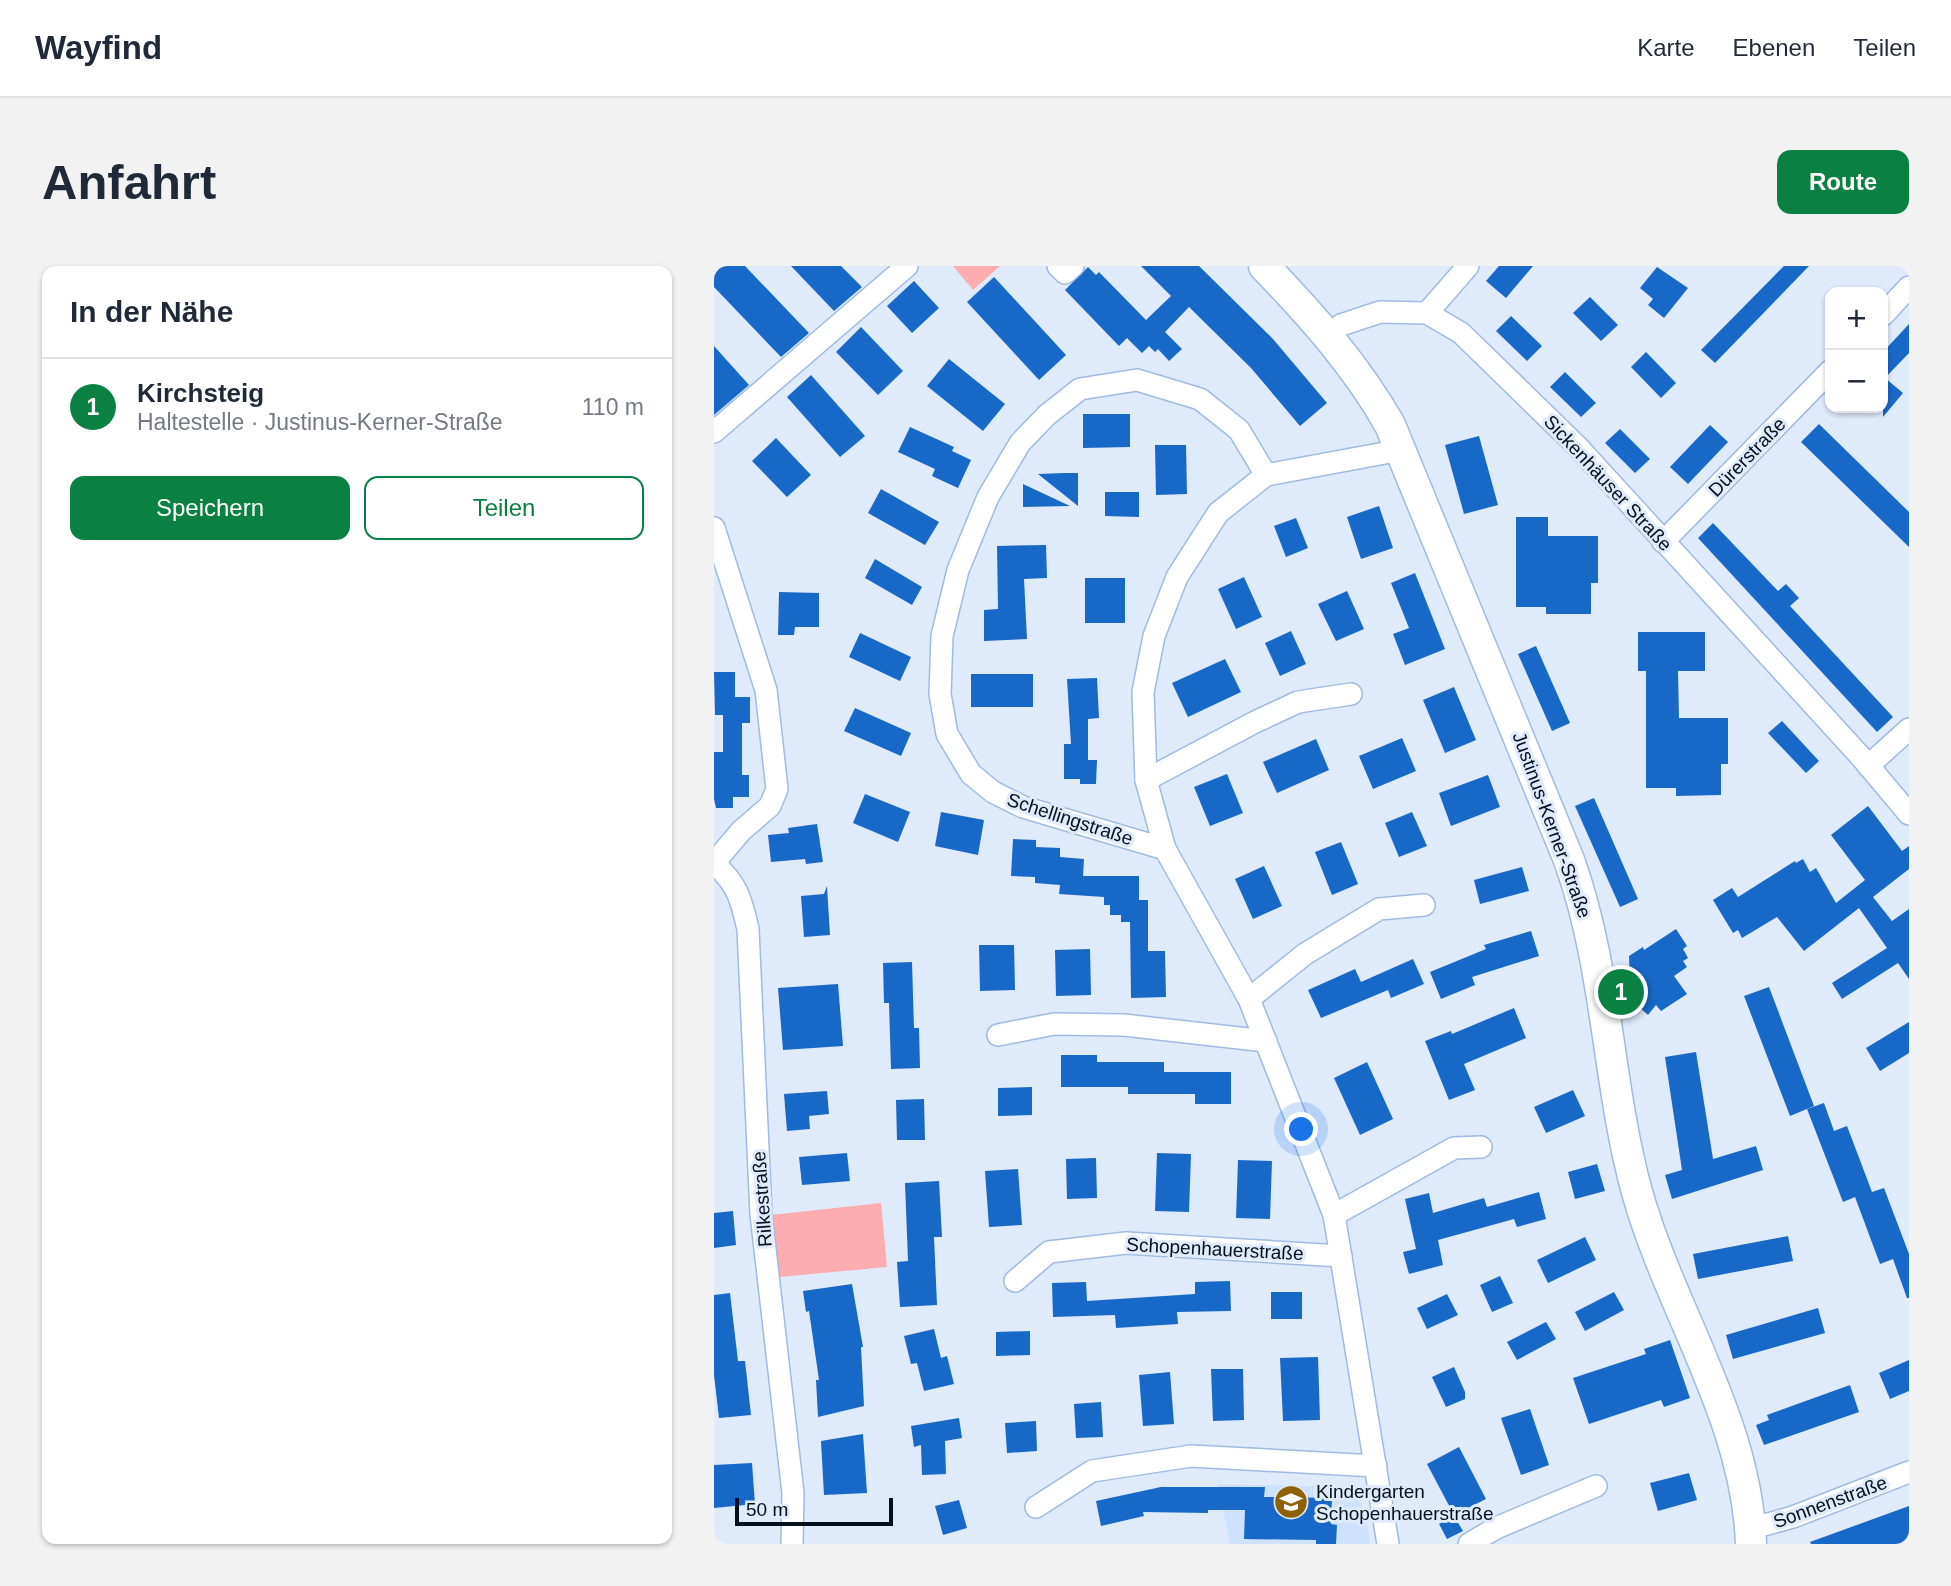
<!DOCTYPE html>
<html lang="de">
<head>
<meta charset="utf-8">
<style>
  body { margin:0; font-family:Helvetica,sans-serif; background:#f2f2f3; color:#1f2937 }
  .controls { position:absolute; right:21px; top:21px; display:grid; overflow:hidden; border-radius:14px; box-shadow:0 2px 5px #0004 }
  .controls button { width:63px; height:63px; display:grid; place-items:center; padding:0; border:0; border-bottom:2px solid #e0e1e3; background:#fff; color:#1f2937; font:35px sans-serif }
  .scale { position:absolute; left:21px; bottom:18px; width:158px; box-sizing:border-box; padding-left:7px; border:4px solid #06101d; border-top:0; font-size:19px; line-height:24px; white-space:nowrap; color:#06101d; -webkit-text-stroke:5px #dfeafb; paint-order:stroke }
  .you { position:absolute; left:588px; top:864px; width:24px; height:24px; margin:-18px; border:5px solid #fff; border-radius:50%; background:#1a73e8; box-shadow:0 0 0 10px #1a73e833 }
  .badge { display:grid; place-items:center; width:46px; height:46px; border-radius:50%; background:#0b8043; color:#fff; font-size:23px; font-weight:700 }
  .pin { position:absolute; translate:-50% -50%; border:4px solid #fff; box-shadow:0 2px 7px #0006 }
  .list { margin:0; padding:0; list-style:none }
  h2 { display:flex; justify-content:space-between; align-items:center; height:91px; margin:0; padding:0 28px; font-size:30px }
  h2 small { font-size:23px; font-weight:400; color:#747a83 }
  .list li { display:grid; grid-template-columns:46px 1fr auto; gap:21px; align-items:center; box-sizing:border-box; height:98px; padding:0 28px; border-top:2px solid #e0e1e3 }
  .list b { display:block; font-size:26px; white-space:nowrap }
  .list p { margin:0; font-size:23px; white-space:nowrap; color:#747a83 }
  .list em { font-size:23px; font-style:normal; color:#747a83 }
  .actions { display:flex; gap:14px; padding:21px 28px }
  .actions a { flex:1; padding:16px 0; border:2px solid #0b8043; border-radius:14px; text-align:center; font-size:24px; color:#0b8043 }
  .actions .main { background:#0b8043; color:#fff }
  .map { position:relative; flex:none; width:1195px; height:1278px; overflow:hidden; border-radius:14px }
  header { display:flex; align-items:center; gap:42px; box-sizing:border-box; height:98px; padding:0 35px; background:#fff; border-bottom:2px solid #e0e1e3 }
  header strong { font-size:33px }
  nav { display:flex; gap:38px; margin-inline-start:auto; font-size:24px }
  .intro { display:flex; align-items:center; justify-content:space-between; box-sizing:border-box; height:168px; padding:0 42px }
  h1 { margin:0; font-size:49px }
  .button { padding:18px 32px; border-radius:14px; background:#0b8043; color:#fff; font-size:24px; font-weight:700 }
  main { display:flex; gap:42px; padding:0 42px }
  aside { flex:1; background:#fff; border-radius:14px; box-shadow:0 2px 5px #0004 }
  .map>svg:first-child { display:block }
  .built { fill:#cee2fe }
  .green { fill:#fdadb0 }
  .building { fill:#1868c7 }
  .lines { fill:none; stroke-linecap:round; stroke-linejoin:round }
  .street-casing { stroke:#9ebbe1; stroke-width:24 }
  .secondary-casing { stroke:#9ebbe1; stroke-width:33 }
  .street { stroke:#fff; stroke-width:21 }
  .secondary { stroke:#fff; stroke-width:30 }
  .labels { text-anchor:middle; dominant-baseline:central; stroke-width:6; stroke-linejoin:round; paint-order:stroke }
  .street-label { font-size:19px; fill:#06101d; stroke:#dfeafb }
  .poi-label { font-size:19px; fill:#06101d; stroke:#dfeafb; text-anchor:start }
</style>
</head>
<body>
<header>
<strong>Wayfind</strong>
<nav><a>Karte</a><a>Ebenen</a><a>Teilen</a></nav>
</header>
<div class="intro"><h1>Anfahrt</h1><a class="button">Route</a></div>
<main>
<aside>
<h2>In der Nähe<small></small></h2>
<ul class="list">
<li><span class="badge">1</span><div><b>Kirchsteig</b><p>Haltestelle · Justinus-Kerner-Straße</p></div><em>110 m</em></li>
</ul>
<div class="actions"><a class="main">Speichern</a><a>Teilen</a></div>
</aside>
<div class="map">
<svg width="1195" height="1278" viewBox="0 0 1195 1278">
  <rect width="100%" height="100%" fill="#dfeafb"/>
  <polygon class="built" points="504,1218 642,1221 652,1251 656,1278 516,1278"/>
  <g class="green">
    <polygon points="239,0 286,0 259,24"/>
    <polygon points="167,937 173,1001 66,1011 57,949"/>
  </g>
  <g class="building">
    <polygon points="0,0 31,0 95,67 67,91 0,21"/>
    <polygon points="77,0 127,0 148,21 120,45"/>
    <polygon points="427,0 485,0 559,73 613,137 586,160 537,102 475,41 451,66 468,83 455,95 444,83 441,86 435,80 428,87 413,72 405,80 351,24 374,1 382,9 385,6 432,54 457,30"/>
    <polygon points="785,0 819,0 792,32 772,15"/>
    <polygon points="1070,0 1095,0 1001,97 987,84"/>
    <polygon points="943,1 974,22 950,52 934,39 939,33 926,22"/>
    <polygon points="280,11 352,89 325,114 253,36"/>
    <polygon points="200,15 225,42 198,67 173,40"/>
    <polygon points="876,31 904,59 887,75 859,47"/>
    <polygon points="797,50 828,80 813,95 782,65"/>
    <polygon points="1195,58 1195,87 1171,112 1189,127 1169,151 1169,86"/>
    <polygon points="147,61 189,105 164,129 122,86"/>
    <polygon points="0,80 35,119 0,149"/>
    <polygon points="932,86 962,117 947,132 917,101"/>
    <polygon points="235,93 291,138 269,165 213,120"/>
    <polygon points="851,106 882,137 867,151 836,121"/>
    <polygon points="97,109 151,170 126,191 73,131"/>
    <polygon points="369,148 416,148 416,181 369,182"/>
    <polygon points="1105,158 1195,246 1195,281 1087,176"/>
    <polygon points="996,159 1014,176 974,218 956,201"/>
    <polygon points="196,161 240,181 238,185 257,194 244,222 218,210 221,203 184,186"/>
    <polygon points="906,163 936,193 921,207 891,177"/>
    <polygon points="765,170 784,239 750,248 731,179"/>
    <polygon points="62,172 97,209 73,231 38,195"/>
    <polygon points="441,179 472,179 473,228 442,229"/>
    <polygon points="364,207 364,240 324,208 350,207"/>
    <polygon points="309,218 356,240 309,241"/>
    <polygon points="167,223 225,256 211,279 154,247"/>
    <polygon points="391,226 425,226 425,251 391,250"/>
    <polygon points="665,240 679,282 647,293 633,251"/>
    <polygon points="802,251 834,251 834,270 884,270 884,317 877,317 877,348 832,348 832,341 802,341"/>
    <polygon points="582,252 594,282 572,291 560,260"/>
    <polygon points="999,257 1064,325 1072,318 1085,332 1076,340 1179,451 1163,466 984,272"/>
    <polygon points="332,279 333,312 310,313 313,373 270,375 270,344 284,343 283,280"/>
    <polygon points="161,293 208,321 198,339 151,312"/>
    <polygon points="701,307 731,383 691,399 679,368 695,362 677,317"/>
    <polygon points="530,311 548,351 522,363 504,323"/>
    <rect x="371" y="312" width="40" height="45"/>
    <polygon points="633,325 650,363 622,375 604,338"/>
    <polygon points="65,326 105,327 105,361 81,361 80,369 64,369"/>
    <polygon points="577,365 592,398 566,410 551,377"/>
    <polygon points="924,366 991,366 991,405 964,405 965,452 1014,452 1014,498 1007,498 1007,529 962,530 962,522 932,522 932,405 924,405"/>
    <polygon points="146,367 197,391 186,415 135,391"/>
    <polygon points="822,380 856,457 838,465 804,388"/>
    <polygon points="511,393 527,426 474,451 458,417"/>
    <polygon points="0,406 21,406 21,431 36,431 36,457 28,457 28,509 35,509 35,531 19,531 19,542 2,542 0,533 0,486 9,486 9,449 1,449"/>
    <rect x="257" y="408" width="62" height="33"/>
    <polygon points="383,412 385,452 374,453 374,494 383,494 382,518 366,518 366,513 350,513 350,478 357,478 353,413"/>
    <polygon points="740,421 762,474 731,487 709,434"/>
    <polygon points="141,442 197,467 187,490 130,465"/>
    <polygon points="1068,455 1105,495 1092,507 1054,467"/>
    <polygon points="688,472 702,505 659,523 645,490"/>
    <polygon points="602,473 615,504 563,527 549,496"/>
    <polygon points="513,508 529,547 496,560 480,521"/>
    <polygon points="774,509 786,541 737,560 725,527"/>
    <polygon points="151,528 196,546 184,576 139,557"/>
    <polygon points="880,532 924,633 906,641 861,540"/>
    <polygon points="1154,540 1188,585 1195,580 1195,603 1159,631 1178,655 1195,643 1195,713 1184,697 1128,733 1118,717 1173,682 1145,642 1090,685 1063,651 1028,672 1024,664 1019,667 999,634 1018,622 1024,631 1081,595 1082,597 1089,593 1096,606 1102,602 1122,637 1151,614 1117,569"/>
    <polygon points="227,546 270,554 264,589 221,580"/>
    <polygon points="698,546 713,580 685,591 671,557"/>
    <polygon points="103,558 109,596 92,598 91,593 57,596 54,569 75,567 74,562"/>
    <polygon points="299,573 322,574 322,581 346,582 346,591 370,593 369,610 425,610 425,634 434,634 434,685 451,685 452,731 417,732 416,656 407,656 407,649 396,649 396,639 390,639 390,631 345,628 346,619 321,617 321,611 297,610"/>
    <polygon points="627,576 644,618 618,629 601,586"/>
    <polygon points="550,600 568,640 539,653 521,613"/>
    <polygon points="808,601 815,625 766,638 760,614"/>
    <polygon points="113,620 116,669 90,671 87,630 110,628"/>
    <polygon points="962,663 973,680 969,683 974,692 969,695 973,701 960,710 973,728 947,745 942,739 934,749 925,741 924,720 916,721 915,690 929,681 930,684"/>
    <polygon points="817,665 825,690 758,711 761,719 727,733 716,706 772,683 770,679"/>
    <polygon points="265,679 300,679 301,724 266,725"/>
    <polygon points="376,683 377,729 342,730 341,684"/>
    <polygon points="699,693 710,718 677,732 674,724 607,752 594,724 641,703 647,716"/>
    <polygon points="198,696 200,762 205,762 206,802 177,803 175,737 170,737 169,697"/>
    <polygon points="124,718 129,780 69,784 64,722"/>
    <polygon points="1055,721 1100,840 1076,850 1030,730"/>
    <polygon points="800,742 812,772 750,798 761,824 735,834 711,775 737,765 738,768"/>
    <polygon points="1195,756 1195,787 1166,805 1152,782"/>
    <polygon points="982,786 999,893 1042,880 1049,904 958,933 951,909 968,904 951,791"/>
    <polygon points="347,789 383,789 383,796 450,796 450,806 517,806 517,838 481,838 481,828 414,828 414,821 347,821"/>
    <polygon points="653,796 679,853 646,869 620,812"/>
    <polygon points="318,821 318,849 284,850 284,822"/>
    <polygon points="859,824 871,850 832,867 820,841"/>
    <polygon points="113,825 115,848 95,850 96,863 73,865 70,828"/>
    <polygon points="210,833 211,874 183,874 182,834"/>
    <polygon points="1110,837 1120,865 1133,860 1158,926 1170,922 1195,988 1195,1032 1193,1032 1179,993 1166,998 1141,931 1129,936 1093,843"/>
    <polygon points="133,887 136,915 88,919 85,891"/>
    <polygon points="443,887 477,888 475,946 441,945"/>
    <polygon points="382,892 383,932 353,933 352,893"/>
    <polygon points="524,894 558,895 556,953 522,952"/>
    <polygon points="883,898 891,925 861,933 854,906"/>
    <polygon points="304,903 308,959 275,961 271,905"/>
    <polygon points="225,915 228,971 220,971 223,1039 186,1041 183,996 194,995 191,917"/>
    <polygon points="825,926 832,953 803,961 800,953 724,974 729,999 695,1008 689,986 702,983 691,933 715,927 719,947 770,932 773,941"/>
    <polygon points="19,945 22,979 0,982 0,947"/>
    <polygon points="1074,970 1079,995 984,1013 979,988"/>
    <polygon points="871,971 882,994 834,1017 823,994"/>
    <polygon points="786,1010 799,1037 778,1046 766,1019"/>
    <polygon points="516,1015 517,1045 463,1046 464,1058 402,1062 401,1049 339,1051 338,1017 372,1016 373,1035 481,1028 481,1016"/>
    <polygon points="138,1018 149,1081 147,1081 150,1140 104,1151 102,1114 105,1114 95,1045 92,1046 89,1025"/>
    <rect x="557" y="1026" width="31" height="27"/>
    <polygon points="900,1026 910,1044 871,1065 861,1046"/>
    <polygon points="16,1027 24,1095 31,1095 37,1149 5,1152 0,1109 0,1029"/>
    <polygon points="733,1028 744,1049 713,1063 703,1042"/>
    <polygon points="1104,1042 1111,1067 1019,1093 1012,1069"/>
    <polygon points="832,1056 842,1073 803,1094 793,1076"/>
    <polygon points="220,1063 227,1092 233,1090 240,1118 210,1125 203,1097 197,1098 190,1070"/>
    <polygon points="316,1065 316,1089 282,1090 282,1066"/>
    <polygon points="956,1074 976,1132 950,1141 947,1134 875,1158 859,1112 932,1088 930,1083"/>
    <polygon points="604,1091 606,1154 569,1155 566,1092"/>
    <polygon points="1195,1094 1195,1125 1176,1133 1165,1107"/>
    <polygon points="740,1101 751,1126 751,1133 732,1141 718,1111"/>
    <polygon points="497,1103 529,1103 530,1154 499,1155"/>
    <polygon points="456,1106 460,1158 429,1160 425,1109"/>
    <polygon points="1136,1119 1145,1146 1050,1179 1042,1159 1055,1154 1053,1149"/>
    <polygon points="387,1136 389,1171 362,1172 360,1138"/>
    <polygon points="816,1143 835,1199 807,1209 787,1152"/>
    <polygon points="245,1152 248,1172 231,1175 232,1208 208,1209 207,1179 200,1181 197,1160"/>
    <polygon points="322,1155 323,1185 293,1187 291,1157"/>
    <polygon points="149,1168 153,1227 110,1229 107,1175"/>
    <polygon points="745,1181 772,1233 740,1249 713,1198"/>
    <polygon points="38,1197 41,1238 0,1242 0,1199"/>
    <polygon points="975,1207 983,1234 944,1245 936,1217"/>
    <polygon points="447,1221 551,1221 550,1231 618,1232 617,1258 623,1259 622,1278 602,1278 602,1274 530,1273 531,1244 494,1244 494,1247 429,1246 430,1250 387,1260 382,1235"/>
    <polygon points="245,1234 253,1262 229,1269 221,1240"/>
    <polygon points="1195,1240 1195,1278 1097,1278 1096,1276"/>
    <polygon points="740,1250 749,1265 733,1273 725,1258"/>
  </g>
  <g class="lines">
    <g class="street-casing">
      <g id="street">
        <polyline points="344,0 351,7 359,0"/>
        <polyline points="713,47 754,0"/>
        <polyline points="1169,49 1195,21"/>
        <polyline points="615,69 627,59 666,46 713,47 747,67 864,181 1148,492 1195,548"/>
        <polyline points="0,166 193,0"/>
        <path d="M 0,262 L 52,424 L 63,523 L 56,540 L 27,565 L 0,597 C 24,619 27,633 34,663 L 47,948 L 79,1227 L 78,1278"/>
        <polyline points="949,276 1116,105"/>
        <polyline points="1154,500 1195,463"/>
        <polyline points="432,514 541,456 584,436 637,428"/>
        <polyline points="451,583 309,541 279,526 257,508 233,468 226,428 228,370 244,304 274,231 306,177 333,149 366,123 423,114 486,133 525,164 552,209"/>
        <polyline points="535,733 591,688 665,643 710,639"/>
        <polyline points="284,769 340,758 410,759 552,775"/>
        <polyline points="620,949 740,882 767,881"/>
        <polyline points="301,1015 335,986 412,977 627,990"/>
        <polyline points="322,1241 378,1205 477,1190 662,1200"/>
        <polyline points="1036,1263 1079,1251 1195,1206"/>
        <polyline points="674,1278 620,949 535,733 451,583 432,514 429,426 440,370 463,311 504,247 552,209 687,184"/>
        <polyline points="755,1278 782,1262 882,1220"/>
      </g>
    </g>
    <g class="secondary-casing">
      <path id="secondary" d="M 550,0 C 597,49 642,99 676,159 L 855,594 C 894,702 893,817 923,926 C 956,1044 1033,1153 1037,1278"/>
    </g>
    <use href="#street" class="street"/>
    <use href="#secondary" class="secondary"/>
  </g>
  <defs>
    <g id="school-disc" transform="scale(1.75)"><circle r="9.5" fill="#8e6107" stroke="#dfeafb"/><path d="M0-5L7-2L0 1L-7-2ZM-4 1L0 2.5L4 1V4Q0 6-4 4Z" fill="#fff"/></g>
  </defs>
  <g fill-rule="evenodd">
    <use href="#school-disc" x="577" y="1236"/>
  </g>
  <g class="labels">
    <g class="street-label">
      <text transform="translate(1033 191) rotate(-46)">Dürerstraße</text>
      <text transform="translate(894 217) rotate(47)">Sickenhäuser Straße</text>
      <text transform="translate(356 553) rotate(18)">Schellingstraße</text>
      <text transform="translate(838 559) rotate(70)">Justinus-Kerner-Straße</text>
      <text transform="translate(48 933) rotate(-94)">Rilkestraße</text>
      <text transform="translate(501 983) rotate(3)">Schopenhauerstraße</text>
      <text transform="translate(1116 1236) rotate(-20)">Sonnenstraße</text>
    </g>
    <g class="poi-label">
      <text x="602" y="1225">Kindergarten<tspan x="602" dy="22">Schopenhauerstraße</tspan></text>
    </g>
  </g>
</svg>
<div class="controls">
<button>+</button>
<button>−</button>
</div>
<div class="scale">50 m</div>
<div class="you"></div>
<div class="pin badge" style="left:907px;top:726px">1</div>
</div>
</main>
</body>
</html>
